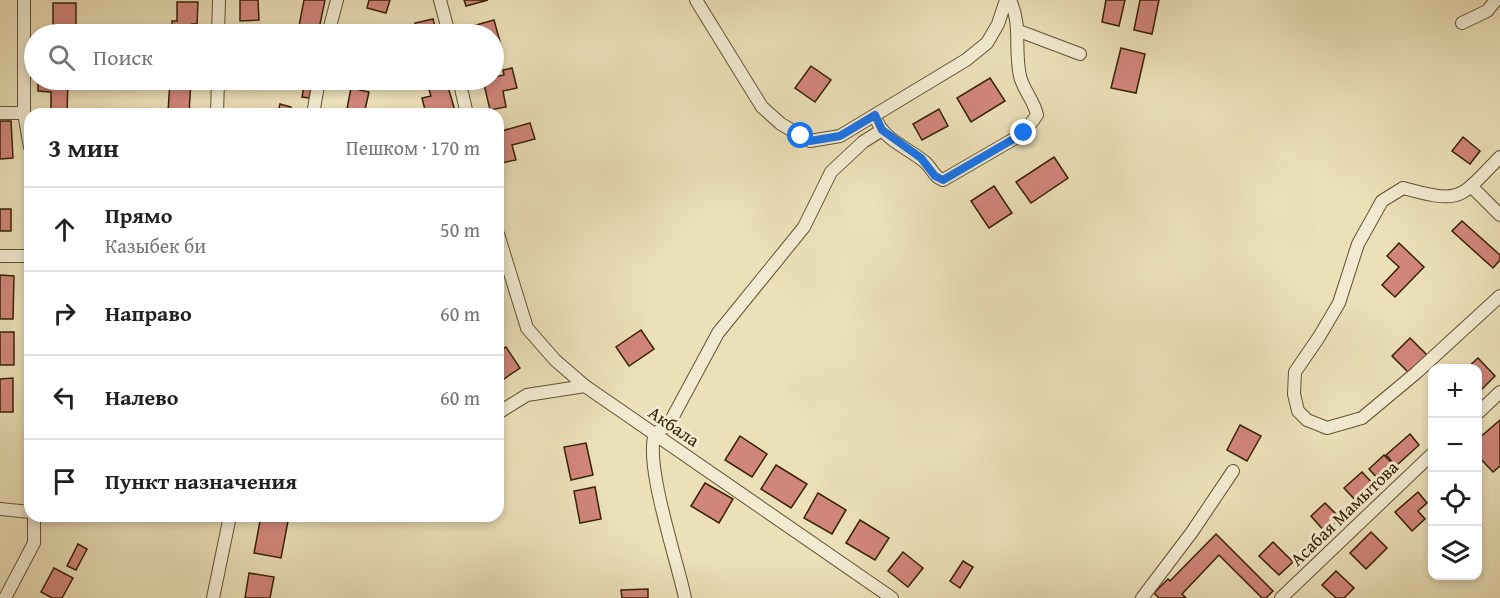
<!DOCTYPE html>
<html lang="ru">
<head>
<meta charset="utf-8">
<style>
  body { margin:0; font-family:"Gentium Book Plus",serif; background:#f6f6f6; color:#202124 }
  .controls { position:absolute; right:18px; bottom:18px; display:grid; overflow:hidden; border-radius:12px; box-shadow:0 3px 9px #0003 }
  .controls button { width:54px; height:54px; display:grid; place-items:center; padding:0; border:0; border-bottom:2px solid #e0e0e0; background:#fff; color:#202124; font:30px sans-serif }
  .stop { position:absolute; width:18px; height:18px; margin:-14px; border:4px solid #1a73e8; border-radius:50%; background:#fff }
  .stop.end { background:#1a73e8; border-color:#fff; box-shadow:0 2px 6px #0008 }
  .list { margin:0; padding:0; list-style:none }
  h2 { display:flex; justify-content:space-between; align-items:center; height:78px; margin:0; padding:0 24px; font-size:26px }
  h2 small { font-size:20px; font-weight:400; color:#757577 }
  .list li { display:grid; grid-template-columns:39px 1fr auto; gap:18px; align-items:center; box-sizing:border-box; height:84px; padding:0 24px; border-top:2px solid #e0e0e0 }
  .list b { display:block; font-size:22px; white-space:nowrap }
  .list p { margin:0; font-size:20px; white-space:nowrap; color:#757577 }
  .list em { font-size:20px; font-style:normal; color:#757577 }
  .icon { flex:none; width:33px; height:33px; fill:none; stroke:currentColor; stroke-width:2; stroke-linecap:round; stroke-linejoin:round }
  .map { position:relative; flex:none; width:1500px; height:598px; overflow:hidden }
  .search { position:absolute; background:#fff; box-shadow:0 3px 9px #0003; left:24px; top:24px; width:480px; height:66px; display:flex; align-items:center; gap:15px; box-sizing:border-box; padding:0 21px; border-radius:33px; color:#757577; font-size:22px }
  .panel { position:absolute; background:#fff; box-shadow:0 3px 9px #0003; left:24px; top:108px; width:480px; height:414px; border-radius:18px }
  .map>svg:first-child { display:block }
  .building { fill:#d1867b; stroke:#372204; stroke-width:1.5 }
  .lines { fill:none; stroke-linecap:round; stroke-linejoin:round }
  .minor-casing { stroke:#645231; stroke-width:14 }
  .minor { stroke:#f2ebd1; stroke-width:12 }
  .route { stroke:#1a73e8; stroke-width:8 }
  .labels { text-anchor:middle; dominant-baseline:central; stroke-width:6; stroke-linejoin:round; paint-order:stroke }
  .street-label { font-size:18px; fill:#372204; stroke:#f2ebd1 }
</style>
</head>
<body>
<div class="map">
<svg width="1500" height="598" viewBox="0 0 1500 598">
  <rect width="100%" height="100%" fill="#ebe0b8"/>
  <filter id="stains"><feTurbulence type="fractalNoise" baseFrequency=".00333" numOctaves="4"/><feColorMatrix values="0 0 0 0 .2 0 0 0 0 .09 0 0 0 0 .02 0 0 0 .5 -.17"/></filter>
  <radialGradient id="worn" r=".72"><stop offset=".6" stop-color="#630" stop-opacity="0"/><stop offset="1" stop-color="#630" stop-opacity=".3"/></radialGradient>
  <g class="building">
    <polygon points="240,0 258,0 259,20 240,21"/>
    <polygon points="304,0 325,0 318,34 298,31"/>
    <polygon points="369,0 390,0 386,13 367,8"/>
    <polygon points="464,0 488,0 466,6"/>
    <polygon points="1106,0 1125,0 1119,26 1102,22"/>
    <polygon points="1140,0 1159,0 1152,34 1134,30"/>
    <polygon points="177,2 198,2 197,24 192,24 192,34 172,34 172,21 177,21"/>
    <rect x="53" y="3" width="23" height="31"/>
    <polygon points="433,19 437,34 418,34 415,23"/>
    <polygon points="494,20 502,49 494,52 494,34 471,34 469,27"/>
    <polygon points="1121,48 1145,54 1136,93 1111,88"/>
    <polygon points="811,66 831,80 815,102 795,88"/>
    <polygon points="512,68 517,88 503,91 506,107 490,110 483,80 494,80 494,77 504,75 503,70"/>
    <polygon points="990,78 1005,101 971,122 957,98"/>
    <polygon points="51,80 68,80 67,114 51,114 51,92 38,91 38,82 51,82"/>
    <polygon points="170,80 191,80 189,113 168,112"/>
    <polygon points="305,80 313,80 309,98 302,97"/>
    <polygon points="426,80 446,80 456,114 426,114 422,98 431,96"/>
    <polygon points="351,88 369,92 364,114 346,114"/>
    <polygon points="280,104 291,107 289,114 278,113"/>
    <polygon points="939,109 948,126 922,140 913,124"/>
    <polygon points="0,121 11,121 13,158 0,159"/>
    <polygon points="530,123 535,139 512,145 516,160 501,163 498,132"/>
    <polygon points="1463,137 1480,151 1470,164 1452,151"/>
    <polygon points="1054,157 1068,178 1031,203 1016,182"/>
    <polygon points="994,186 1012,213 989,228 971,201"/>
    <rect x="0" y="209" width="11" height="22"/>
    <polygon points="1462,221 1500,255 1500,260 1493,268 1452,231"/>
    <polygon points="1399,243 1424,267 1395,297 1382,285 1399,267 1387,256"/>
    <polygon points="0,275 14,276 13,319 0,319"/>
    <polygon points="641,330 654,349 629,366 616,347"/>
    <rect x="0" y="332" width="14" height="33"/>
    <polygon points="1410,338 1428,356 1410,374 1392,356"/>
    <polygon points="506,347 520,368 501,381 498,377 498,352"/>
    <polygon points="1478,358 1495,376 1478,393 1478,368 1467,368"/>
    <polygon points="13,378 13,412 0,412 0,379"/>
    <polygon points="1500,420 1500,466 1493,472 1478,456 1478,439"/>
    <polygon points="1240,425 1261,436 1247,461 1227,450"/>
    <polygon points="1410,434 1419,445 1396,466 1386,455"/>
    <polygon points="740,436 767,454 752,477 725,460"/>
    <polygon points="586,443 593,475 571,480 564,447"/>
    <polygon points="1384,455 1395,466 1380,481 1369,469"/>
    <polygon points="776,465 807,484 791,508 761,489"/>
    <polygon points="1362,472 1374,485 1357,502 1344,488"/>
    <polygon points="705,483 733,499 719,523 691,506"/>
    <polygon points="595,487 601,519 580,523 574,491"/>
    <polygon points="1418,492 1427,503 1418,511 1425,519 1412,531 1395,512"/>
    <polygon points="818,493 846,510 832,534 804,518"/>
    <polygon points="1325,503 1340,518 1325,532 1311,516"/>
    <polygon points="261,516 289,516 281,558 254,553"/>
    <polygon points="860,520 889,538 875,560 846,543"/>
    <polygon points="1371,532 1387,548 1366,569 1350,553"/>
    <polygon points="1216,534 1273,591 1266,598 1262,598 1219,555 1182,594 1186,598 1159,598 1154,593 1168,579 1170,581"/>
    <polygon points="1273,542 1293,562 1279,575 1259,556"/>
    <polygon points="78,544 87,549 76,570 67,566"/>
    <polygon points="903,552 923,568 908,587 888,571"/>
    <polygon points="963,561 973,567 960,588 950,581"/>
    <polygon points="54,568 73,578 62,598 52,598 41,592"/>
    <polygon points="1336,571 1354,588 1344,598 1336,598 1322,585"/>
    <polygon points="249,573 274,577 270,598 245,598"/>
    <polygon points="648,589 648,598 622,598 621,590"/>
  </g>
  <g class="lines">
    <g class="minor-casing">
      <g id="minor">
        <polyline points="24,0 24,113 30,147"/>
        <polyline points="440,0 449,34"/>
        <polyline points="696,0 762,107 781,124 810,141 840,136 966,60 987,43 998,24 1006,0"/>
        <polyline points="1462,23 1487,11 1496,0"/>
        <polyline points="1019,31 1080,54"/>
        <polyline points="218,34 219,0"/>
        <polyline points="328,34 337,0"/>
        <polyline points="459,80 467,114"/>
        <polyline points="0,113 24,113"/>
        <polyline points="217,114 218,80"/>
        <polyline points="313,114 319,80"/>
        <path d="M 878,123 C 886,141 912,150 926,163 C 933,170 934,177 943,180 L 1024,133 L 1037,115 C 1034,100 1023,90 1020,76 C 1014,49 1022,25 1010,0"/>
        <path d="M 1500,157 C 1459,199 1462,204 1403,188 L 1382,201 L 1358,244 L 1339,303 L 1319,337 L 1295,372 L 1294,394 L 1298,411 L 1307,420 L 1327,428 L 1362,418 L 1416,373 L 1500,296"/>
        <polyline points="1471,186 1500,215"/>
        <polyline points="498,234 527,328 555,360 585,386 892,598"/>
        <polyline points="0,256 30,256"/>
        <polyline points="498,413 527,395 585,386"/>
        <polyline points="1478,413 1500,392"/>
        <polyline points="0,509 30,512"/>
        <polyline points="5,598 34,543 34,516"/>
        <polyline points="213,598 230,516"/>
        <path d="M 685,598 C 678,563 644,464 655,434 L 669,424 L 718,333 L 804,227 L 831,172 L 863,142 L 882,130"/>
        <polyline points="1142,598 1192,532 1233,471"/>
        <polyline points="1281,598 1432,454"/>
      </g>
    </g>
    <use href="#minor" class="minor"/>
  </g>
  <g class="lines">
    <polyline class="route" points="801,136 810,141 840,136 875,115 882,130 921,158 935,176 943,180 1024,133"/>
  </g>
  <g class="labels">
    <g class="street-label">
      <text transform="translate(674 426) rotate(34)">Акбала</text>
      <text transform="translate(1344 513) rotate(-44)">Асабая Мамытова</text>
    </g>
  </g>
  <rect width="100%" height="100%" filter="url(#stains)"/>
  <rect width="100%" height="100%" fill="url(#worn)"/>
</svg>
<div class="controls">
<button>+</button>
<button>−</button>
<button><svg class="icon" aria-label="locate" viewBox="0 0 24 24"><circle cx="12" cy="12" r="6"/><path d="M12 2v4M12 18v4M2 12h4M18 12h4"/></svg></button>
<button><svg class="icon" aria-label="layers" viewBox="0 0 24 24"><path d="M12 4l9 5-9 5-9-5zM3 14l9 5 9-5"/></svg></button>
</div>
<div class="stop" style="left:801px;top:136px"></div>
<div class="stop end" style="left:1024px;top:133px"></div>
<div class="search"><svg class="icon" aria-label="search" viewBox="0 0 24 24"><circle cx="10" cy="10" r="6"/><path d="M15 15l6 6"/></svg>Поиск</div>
<section class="panel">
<h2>3 мин<small>Пешком · 170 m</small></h2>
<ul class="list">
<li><svg class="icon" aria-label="ahead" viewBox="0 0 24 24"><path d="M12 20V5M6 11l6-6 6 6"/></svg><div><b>Прямо</b><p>Казыбек би</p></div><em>50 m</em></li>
<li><svg class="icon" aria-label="right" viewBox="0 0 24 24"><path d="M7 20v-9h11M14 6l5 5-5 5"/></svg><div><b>Направо</b></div><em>60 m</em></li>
<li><svg class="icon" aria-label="left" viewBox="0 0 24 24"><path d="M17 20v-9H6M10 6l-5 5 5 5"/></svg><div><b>Налево</b></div><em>60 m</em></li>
<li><svg class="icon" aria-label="arrive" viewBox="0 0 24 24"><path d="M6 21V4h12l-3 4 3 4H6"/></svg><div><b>Пункт назначения</b></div></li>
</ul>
</section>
</div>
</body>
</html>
